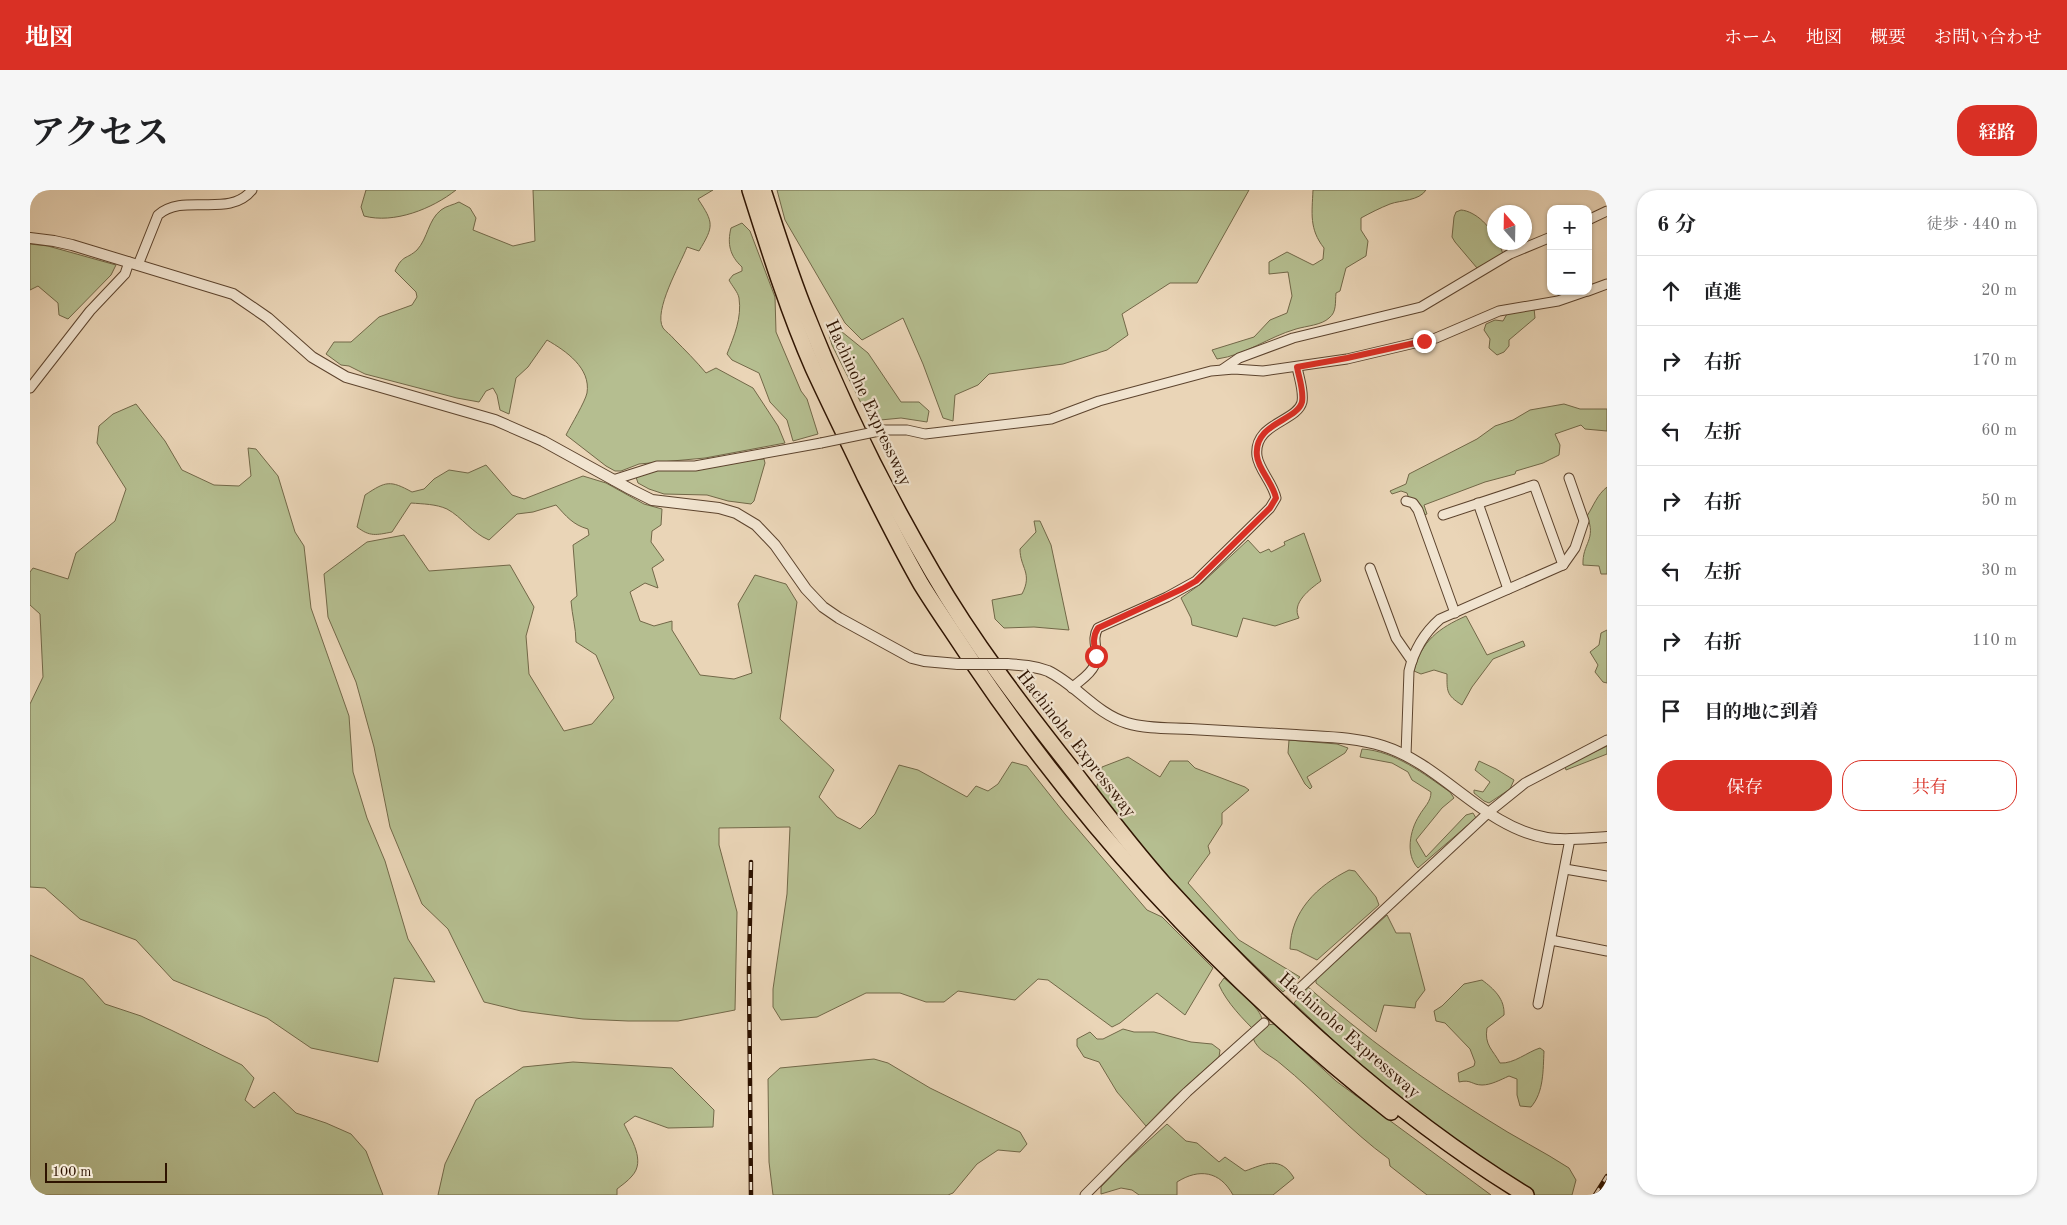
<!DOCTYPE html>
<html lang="ja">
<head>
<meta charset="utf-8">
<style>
  body { margin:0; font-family:"Old Standard TT","Noto Serif JP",serif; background:#f6f6f6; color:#202124 }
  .controls { position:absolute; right:15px; top:15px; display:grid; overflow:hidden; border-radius:10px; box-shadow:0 1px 4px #0004 }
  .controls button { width:45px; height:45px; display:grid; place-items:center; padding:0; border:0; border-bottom:1px solid #e0e0e0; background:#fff; color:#202124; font:25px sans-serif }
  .compass { position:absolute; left:1457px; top:15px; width:45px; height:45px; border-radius:50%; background:#fff; box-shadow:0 1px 4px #0004; rotate:340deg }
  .scale { position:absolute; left:15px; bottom:12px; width:122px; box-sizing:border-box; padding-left:5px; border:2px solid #2e1300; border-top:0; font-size:14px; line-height:18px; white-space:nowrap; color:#2e1300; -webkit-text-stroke:4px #f1e4d0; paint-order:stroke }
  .stop { position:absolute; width:15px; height:15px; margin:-11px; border:4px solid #d93025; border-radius:50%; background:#fff }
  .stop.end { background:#d93025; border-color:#fff; box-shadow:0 1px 5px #0008 }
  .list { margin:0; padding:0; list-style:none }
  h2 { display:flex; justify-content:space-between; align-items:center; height:65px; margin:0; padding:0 20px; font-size:21px }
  h2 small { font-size:16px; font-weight:400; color:#757577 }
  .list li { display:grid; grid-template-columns:32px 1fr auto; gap:15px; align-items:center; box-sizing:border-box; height:70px; padding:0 20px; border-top:1px solid #e0e0e0 }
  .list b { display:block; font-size:19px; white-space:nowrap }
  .list em { font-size:16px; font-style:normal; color:#757577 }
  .actions { display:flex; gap:10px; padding:15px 20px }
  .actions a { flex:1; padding:11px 0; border:1px solid #d93025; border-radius:20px; text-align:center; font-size:18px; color:#d93025 }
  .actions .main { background:#d93025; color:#fff }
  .icon { flex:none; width:28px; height:28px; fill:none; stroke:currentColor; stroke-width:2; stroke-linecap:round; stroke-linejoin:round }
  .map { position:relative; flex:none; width:1577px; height:1005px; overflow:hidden; border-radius:20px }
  header { display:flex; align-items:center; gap:30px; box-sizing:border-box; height:70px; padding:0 25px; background:#d93025; color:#fff }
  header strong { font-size:24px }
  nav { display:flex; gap:28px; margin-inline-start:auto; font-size:18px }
  .intro { display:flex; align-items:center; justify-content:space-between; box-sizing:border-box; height:120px; padding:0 30px }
  h1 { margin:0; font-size:35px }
  .button { padding:12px 22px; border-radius:20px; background:#d93025; color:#fff; font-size:18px; font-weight:700 }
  main { display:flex; gap:30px; padding:0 30px }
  aside { flex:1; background:#fff; border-radius:20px; box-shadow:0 1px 4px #0004 }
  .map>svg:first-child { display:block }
  .green { fill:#b5be90; stroke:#726848 }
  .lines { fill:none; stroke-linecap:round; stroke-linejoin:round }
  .minor-tunnel { stroke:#c4ae92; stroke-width:9; stroke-dasharray:9 4.5; stroke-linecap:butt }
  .minor-casing { stroke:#5d442e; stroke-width:11 }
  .tertiary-casing { stroke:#5d442e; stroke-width:12 }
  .motorway-casing { stroke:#2e1300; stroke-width:18 }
  .minor { stroke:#f1e4d0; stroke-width:9 }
  .tertiary { stroke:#f1e4d0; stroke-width:10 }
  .motorway { stroke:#ead5b7; stroke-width:15 }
  .rail-casing { stroke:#2e1300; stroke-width:4.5 }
  .rail { stroke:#f1e4d0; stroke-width:2.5; stroke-dasharray:8; stroke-linecap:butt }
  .minor-bridge-casing { stroke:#5d442e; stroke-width:11; stroke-linecap:butt }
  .tertiary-bridge-casing { stroke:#5d442e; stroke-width:12; stroke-linecap:butt }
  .minor-bridge { stroke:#f1e4d0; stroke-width:9 }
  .tertiary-bridge { stroke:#f1e4d0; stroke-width:10 }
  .route { stroke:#d93025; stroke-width:6 }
  .labels { text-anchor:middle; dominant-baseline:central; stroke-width:4.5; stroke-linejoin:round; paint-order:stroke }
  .street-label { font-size:18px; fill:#2e1300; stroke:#f1e4d0 }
</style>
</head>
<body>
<header>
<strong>地図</strong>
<nav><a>ホーム</a><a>地図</a><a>概要</a><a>お問い合わせ</a></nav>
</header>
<div class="intro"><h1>アクセス</h1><a class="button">経路</a></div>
<main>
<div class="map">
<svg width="1577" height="1005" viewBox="0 0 1577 1005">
  <rect width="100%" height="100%" fill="#ead5b7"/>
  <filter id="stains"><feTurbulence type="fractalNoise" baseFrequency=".004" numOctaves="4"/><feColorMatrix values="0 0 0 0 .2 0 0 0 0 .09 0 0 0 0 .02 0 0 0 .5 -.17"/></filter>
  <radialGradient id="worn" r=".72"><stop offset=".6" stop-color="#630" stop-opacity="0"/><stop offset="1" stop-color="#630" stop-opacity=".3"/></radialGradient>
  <g class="green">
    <path d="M 336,0 L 426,0 C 402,19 364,34 334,26 L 331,17 Z"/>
    <path d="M 503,0 L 683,0 L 668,9 C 684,33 684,36 669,61 L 657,57 C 650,75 623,121 633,138 C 636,142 641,145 644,149 C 655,160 666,171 676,183 L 686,178 L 723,198 L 748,236 L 755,253 L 675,268 L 609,274 L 591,281 L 585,281 L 576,276 L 536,245 C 541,235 555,212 557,203 C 561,178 536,161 517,150 L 498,177 L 486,188 L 479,224 L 470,220 L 467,205 L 463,198 L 456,201 L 449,212 L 427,208 L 335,184 L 319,176 L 311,175 L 296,164 L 304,152 L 321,152 L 349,127 L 382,115 L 387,107 L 386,102 L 365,81 C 373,64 376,70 387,60 C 398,48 398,30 411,20 C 416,16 423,15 429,12 L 440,18 L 446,28 L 443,40 L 483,56 L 505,51 Z"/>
    <polygon points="747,0 1219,0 1167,93 1140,93 1092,124 1098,145 1077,160 1033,174 959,184 948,195 925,205 923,231 913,228 893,174 873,128 832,150 815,133 755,30"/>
    <path d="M 1283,0 L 1396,0 C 1389,11 1371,10 1360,14 C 1350,18 1340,23 1331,28 L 1331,40 L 1338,51 L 1336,66 L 1316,78 L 1310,101 L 1306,103 C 1305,112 1307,122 1299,128 C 1292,135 1276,136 1266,139 C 1238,147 1216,165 1187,169 L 1182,160 L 1224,147 L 1240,130 L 1257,123 L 1262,106 L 1258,82 L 1239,84 L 1239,72 L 1257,62 L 1283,75 L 1293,69 L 1294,58 C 1279,39 1282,23 1283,0 Z"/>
    <path d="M 1431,20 C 1445,21 1464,38 1464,52 L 1469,53 L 1473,64 L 1447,78 L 1425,52 L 1422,47 L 1424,27 L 1426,22 Z"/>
    <path d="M 712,33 L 720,41 L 745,107 L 746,142 L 771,201 L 777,209 L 788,244 L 763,251 L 757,230 L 740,212 L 729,183 L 702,170 L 697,164 C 704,146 712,128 709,108 C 708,102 702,96 699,90 L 703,85 L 712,81 L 712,77 C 700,66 697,54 701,38 Z"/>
    <polygon points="0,54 18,56 86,75 81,85 38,129 29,125 28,113 8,96 0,100"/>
    <polygon points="1504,118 1505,128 1479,150 1479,156 1474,162 1467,165 1459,158 1460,149 1454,140 1456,134 1465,130 1473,131 1477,124"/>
    <polygon points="801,133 838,163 871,212 889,212 899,221 897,232 871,228 840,231 802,155 796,135"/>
    <polygon points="106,214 135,251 152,280 184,295 209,296 221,286 218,258 226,259 248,286 265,342 274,356 281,418 319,526 323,582 337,628 355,671 378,749 405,792 364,788 348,872 281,858 237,828 143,790 106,750 50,729 15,698 0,697 0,514 13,487 10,424 0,415 0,382 3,378 38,389 46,363 85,331 96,299 67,253 69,236 83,224"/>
    <polygon points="1534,214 1550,219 1577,219 1577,241 1555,239 1551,235 1525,244 1530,255 1529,265 1513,273 1486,281 1485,284 1455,292 1394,315 1397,324 1394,325 1379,309 1377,303 1371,301 1362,304 1360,301 1376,294 1379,284 1447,249 1465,236 1483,230 1500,220"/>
    <polygon points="734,269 735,273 724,311 721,314 698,311 677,305 634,304 619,299 608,293 606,287 626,279"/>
    <path d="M 456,275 L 482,305 L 494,309 L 553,286 L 576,293 L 614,314 L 632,319 L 631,335 L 622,341 L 621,352 L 634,370 L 622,378 L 628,398 L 615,393 L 600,402 L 610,431 L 624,436 L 642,431 L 642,440 L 670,485 L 704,489 L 722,483 L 708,414 L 725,385 L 756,394 L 767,412 L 750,529 L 804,580 L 789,607 L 807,627 L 830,639 L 845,624 L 869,575 L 888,580 L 937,607 L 946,596 L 958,601 L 968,594 L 982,572 L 997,576 L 1035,624 L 1117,720 L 1132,727 L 1183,778 L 1155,825 L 1127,803 L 1090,833 L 1082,837 L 1018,790 L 1008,789 L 985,810 L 928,801 L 914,812 L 896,812 L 870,803 L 836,803 L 787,827 L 751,830 L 743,817 L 743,799 L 757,704 L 760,637 L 689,638 L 689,655 L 707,722 L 705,820 L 648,831 L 598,831 L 553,829 L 491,821 L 454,812 L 418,739 L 392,714 L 360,637 L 344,557 L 326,492 L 298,427 L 294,384 L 337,352 L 374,345 L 399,381 L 480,375 L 504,417 L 496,446 L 499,484 L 534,541 L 562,534 L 584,508 L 566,465 L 546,452 C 546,438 542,425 541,411 L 547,406 L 543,355 L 559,345 L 558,339 C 543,335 536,326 526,315 L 503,322 L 487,324 L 459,350 C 442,343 432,327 417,319 C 406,314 393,314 381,313 L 362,342 C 346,345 340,347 327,337 L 335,305 C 356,291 360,290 382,302 L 394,299 L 404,289 L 419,280 L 438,283 Z"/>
    <path d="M 1577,297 L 1577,384 L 1571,384 L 1569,376 L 1553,375 C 1552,353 1567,350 1557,326 C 1564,315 1567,305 1577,297 Z"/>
    <path d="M 1004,331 L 1010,331 L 1021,355 L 1039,440 L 1004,437 L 974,438 L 965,429 L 962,410 L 992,404 C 1003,383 990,378 990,359 L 1006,342 Z"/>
    <path d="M 1274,343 L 1291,391 C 1280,399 1261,413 1269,428 L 1245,436 L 1213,428 L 1207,447 L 1162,435 L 1161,428 L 1151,408 L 1172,393 L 1218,350 L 1230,363 L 1239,359 L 1241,362 L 1255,355 L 1254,352 Z"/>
    <path d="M 1436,426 L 1457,465 L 1493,451 L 1495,456 L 1463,469 L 1442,497 L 1432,515 C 1416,505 1417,501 1417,484 L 1404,480 L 1391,484 L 1384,481 C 1391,451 1409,438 1436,426 Z"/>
    <polygon points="1577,440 1577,493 1573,492 1565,482 1568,475 1560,462 1569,455 1571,443"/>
    <polygon points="1259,550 1307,554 1318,558 1315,563 1277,587 1282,597 1280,599 1275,594 1258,563"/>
    <polygon points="1577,556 1577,564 1536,580 1535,576"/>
    <path d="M 1332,559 C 1365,561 1394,584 1420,602 L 1424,608 L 1412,618 L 1386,650 L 1396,667 L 1436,625 L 1443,623 L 1446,628 L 1388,678 C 1375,665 1380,640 1389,626 C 1394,617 1401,612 1401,602 L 1382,590 L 1378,582 L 1362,573 L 1330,567 Z"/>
    <path d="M 1098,567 L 1130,587 L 1140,571 L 1158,571 L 1165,578 L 1215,597 L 1219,600 L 1192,623 L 1192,634 L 1178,656 L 1180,663 L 1158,693 L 1209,750 L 1270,787 L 1253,802 C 1186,740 1122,673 1066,600 L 1072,577 Z"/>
    <polygon points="1449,571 1466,579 1484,590 1480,599 1459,613 1454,611 1444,603 1444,600 1453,602 1460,592 1445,580"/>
    <path d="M 1319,680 L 1325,681 L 1346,707 L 1349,715 L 1287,770 L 1267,760 L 1260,759 C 1261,721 1287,696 1319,680 Z"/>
    <polygon points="1357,725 1366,743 1380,743 1395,800 1386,812 1385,818 1354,815 1346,842 1286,793 1286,789"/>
    <polygon points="0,765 53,789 75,814 111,826 141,840 212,875 224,888 215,910 224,918 244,902 266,923 296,933 321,944 336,961 353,1005 0,1005"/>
    <path d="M 1194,788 C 1203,796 1232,819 1232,830 L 1237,835 L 1244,834 L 1306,891 L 1461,1005 L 1397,1005 L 1360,976 L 1359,969 C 1320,941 1288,904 1251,874 C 1241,865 1228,862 1223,848 L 1227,843 C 1213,829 1197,813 1189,795 Z"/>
    <path d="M 1452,790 C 1464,799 1475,809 1474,825 L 1457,838 C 1454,855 1463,860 1470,873 C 1484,874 1497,862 1510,858 L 1514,861 C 1513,880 1514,902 1501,917 L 1490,916 L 1487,905 L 1487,889 L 1479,886 C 1470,890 1461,895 1452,895 C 1442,895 1441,889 1429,892 L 1428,883 L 1444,876 L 1445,872 L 1440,859 L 1415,833 L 1406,831 L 1404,821 L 1412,816 L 1434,794 Z"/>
    <path d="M 1278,797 C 1334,847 1394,890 1458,930 C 1484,947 1513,961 1539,978 L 1546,990 L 1542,1005 L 1505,1005 L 1456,972 L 1400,933 L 1323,869 L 1264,813 Z"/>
    <polygon points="1093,839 1104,842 1124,842 1161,852 1182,854 1190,860 1189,867 1144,907 1116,936 1087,902 1069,872 1054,867 1047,856 1047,849 1060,842 1067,849 1073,849"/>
    <polygon points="844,869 858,873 900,898 990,942 997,954 990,962 968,960 947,974 923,1003 918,1005 743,1005 739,972 738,889 750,878"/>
    <path d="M 543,872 L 642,878 L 684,920 L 683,937 L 638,938 L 605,926 L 594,934 C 601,949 616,971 602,986 C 598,991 592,995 587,999 L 587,1005 L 408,1005 L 415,974 L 446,910 L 493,877 Z"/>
    <path d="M 1137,934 L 1156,951 L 1167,953 L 1189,972 L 1195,967 L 1215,981 C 1235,974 1250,965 1264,988 L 1243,1005 L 1203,1005 C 1190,981 1169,978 1147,992 L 1147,1005 L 1109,1005 L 1102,1000 L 1091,998 L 1071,1004 L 1071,997 L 1094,973 Z"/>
  </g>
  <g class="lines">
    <polyline class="minor-tunnel" points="1234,833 1269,799"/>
    <g class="minor-casing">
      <g id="minor">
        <polyline points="1558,30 1577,21"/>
        <path d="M 108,75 L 128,25 C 154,2 199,29 222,0"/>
        <polyline points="1558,101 1577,94"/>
        <polyline points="1193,179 1209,168 1263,148 1391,117 1480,64 1521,47"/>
        <polyline points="0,198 60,121 95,84 99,72"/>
        <polyline points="854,240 877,240 895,244 1021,229 1069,211 1181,181 1204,179 1233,181 1317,169 1406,148 1469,121 1528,111 1557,101"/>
        <polyline points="583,290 627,276 665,276 791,253"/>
        <polyline points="1376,311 1383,313 1388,320 1425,423"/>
        <polyline points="1448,313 1478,399"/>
        <polyline points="1413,325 1504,295 1533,375"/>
        <polyline points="1340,378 1366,448 1382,471"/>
        <path d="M 1042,498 C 1049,491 1060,485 1064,476 C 1071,463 1060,451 1068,438 L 1137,407 L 1166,391 L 1240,318 L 1246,308 C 1243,293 1229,280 1227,266 C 1223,233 1267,232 1272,212 C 1274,201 1269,188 1267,177"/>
        <path d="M 1376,565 L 1379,481 C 1384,460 1394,443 1410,429 L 1533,375 L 1545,358 L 1554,331 L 1539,288"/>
        <polyline points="1535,679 1577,686"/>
        <polyline points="1521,750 1577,761"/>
        <polyline points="1269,799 1459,622 1495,593 1577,550"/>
        <polyline points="1508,814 1540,649"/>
        <polyline points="1055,1005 1157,902 1234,833"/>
      </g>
    </g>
    <g class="tertiary-casing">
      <g id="tertiary">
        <polyline points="0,48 24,51 42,55 203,104 238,128 282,167 316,187 465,230 513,251 600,299 622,310 689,318 706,323 726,335 745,355 776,399 793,417 809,428 882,468 894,471 928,474"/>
        <path d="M 977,474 C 991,475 1005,476 1018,481 C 1047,495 1065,523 1097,533 C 1116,539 1140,538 1160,539 C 1196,541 1231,543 1266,545 C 1295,547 1325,547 1353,556 C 1413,575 1453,637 1517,648 C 1536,651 1557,648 1577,647"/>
      </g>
    </g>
    <g class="motorway-casing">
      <g id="motorway">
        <path d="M 720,0 C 739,60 758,121 783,178 C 800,215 818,251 835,287 C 853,323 871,359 891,394 C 907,420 925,445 941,470 C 1057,642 1198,794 1361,922"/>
        <path d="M 733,0 C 746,39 758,78 773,116 C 809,208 853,298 903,383 C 943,452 992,516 1041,578 C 1071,617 1101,657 1134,694 C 1241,811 1360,922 1496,1005"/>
      </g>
    </g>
    <use href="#minor" class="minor"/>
    <use href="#tertiary" class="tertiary"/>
    <use href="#motorway" class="motorway"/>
    <g class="rail-casing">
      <g id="rail">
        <polyline points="721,672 719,781 721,1005"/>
        <polyline points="1565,1005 1577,986"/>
      </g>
    </g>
    <use href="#rail" class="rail"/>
    <g class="minor-bridge-casing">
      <polyline id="minor-bridge" points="791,253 854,240"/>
    </g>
    <g class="tertiary-bridge-casing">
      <polyline id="tertiary-bridge" points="928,474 977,474"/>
    </g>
    <use href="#minor-bridge" class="minor-bridge"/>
    <use href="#tertiary-bridge" class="tertiary-bridge"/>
  </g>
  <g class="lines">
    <path class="route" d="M 1066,466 C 1064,455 1062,447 1068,438 L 1152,399 L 1166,391 L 1240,318 L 1246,308 C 1243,293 1228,279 1227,266 C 1223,233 1267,231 1272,212 C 1274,201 1269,188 1267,177 L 1317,168 L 1394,151"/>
  </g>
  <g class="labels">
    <g class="street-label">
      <text transform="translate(838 213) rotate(65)">Hachinohe Expressway</text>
      <text transform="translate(1046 554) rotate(52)">Hachinohe Expressway</text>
      <text transform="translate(1319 846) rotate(41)">Hachinohe Expressway</text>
    </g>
  </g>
  <rect width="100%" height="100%" filter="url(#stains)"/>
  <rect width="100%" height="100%" fill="url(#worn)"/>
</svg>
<div class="controls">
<button>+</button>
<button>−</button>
</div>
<svg class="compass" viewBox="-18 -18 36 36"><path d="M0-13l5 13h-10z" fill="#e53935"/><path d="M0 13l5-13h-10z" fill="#757577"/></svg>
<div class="scale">100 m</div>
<div class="stop" style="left:1066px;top:466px"></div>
<div class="stop end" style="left:1394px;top:151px"></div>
</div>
<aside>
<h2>6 分<small>徒歩 · 440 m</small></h2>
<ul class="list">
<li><svg class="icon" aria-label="ahead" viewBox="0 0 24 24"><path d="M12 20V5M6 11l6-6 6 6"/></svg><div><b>直進</b></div><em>20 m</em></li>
<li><svg class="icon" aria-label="right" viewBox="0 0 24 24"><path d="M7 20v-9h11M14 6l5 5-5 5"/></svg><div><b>右折</b></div><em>170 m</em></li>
<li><svg class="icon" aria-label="left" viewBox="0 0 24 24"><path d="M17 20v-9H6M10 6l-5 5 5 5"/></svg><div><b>左折</b></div><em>60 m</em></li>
<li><svg class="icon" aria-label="right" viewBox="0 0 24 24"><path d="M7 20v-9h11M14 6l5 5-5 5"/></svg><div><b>右折</b></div><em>50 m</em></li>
<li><svg class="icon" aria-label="left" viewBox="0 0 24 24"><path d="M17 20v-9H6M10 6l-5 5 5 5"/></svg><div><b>左折</b></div><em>30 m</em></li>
<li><svg class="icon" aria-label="right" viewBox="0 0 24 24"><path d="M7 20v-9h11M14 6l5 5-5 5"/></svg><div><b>右折</b></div><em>110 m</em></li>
<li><svg class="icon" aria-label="arrive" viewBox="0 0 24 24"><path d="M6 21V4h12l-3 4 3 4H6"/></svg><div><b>目的地に到着</b></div></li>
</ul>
<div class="actions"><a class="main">保存</a><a>共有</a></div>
</aside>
</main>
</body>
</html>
